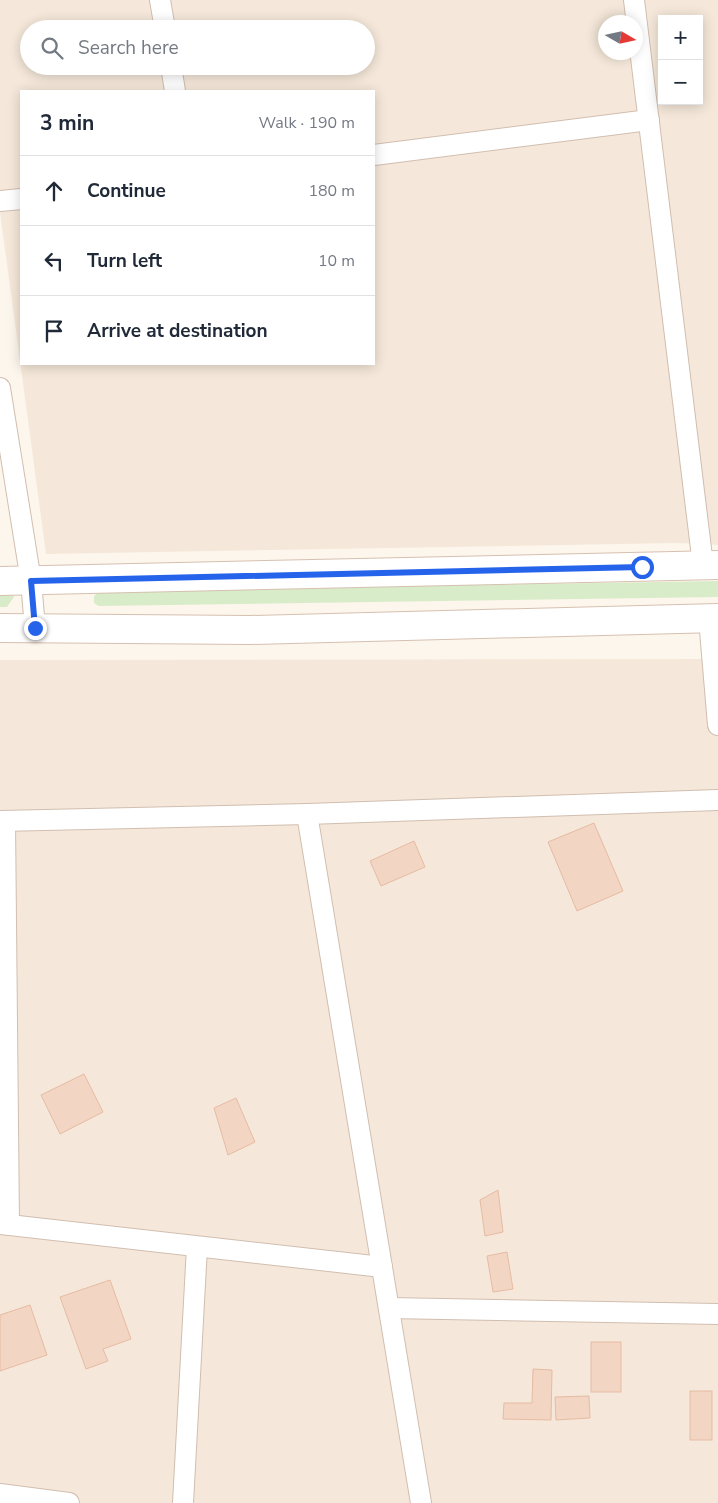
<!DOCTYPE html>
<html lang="en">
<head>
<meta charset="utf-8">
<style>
  body { margin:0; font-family:"Nunito Sans",sans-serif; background:#f2f2f3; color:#1f2937 }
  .controls { position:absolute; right:15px; top:15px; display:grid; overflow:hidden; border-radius:0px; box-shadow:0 2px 12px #0003 }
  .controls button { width:45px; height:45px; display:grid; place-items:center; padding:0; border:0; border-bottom:1px solid #e0e1e3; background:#fff; color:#1f2937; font:25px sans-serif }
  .compass { position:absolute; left:598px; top:15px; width:45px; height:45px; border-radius:50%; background:#fff; box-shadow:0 2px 12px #0003; rotate:99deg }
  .stop { position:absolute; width:15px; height:15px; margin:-11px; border:4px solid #2563eb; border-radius:50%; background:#fff }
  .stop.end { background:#2563eb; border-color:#fff; box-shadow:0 1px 5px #0008 }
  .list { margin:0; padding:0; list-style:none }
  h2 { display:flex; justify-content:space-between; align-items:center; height:65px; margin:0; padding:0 20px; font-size:21px }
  h2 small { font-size:16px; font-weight:400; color:#747a83 }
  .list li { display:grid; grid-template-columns:32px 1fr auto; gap:15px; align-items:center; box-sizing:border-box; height:70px; padding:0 20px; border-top:1px solid #e0e1e3 }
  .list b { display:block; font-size:19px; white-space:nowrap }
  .list em { font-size:16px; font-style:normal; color:#747a83 }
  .icon { flex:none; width:28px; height:28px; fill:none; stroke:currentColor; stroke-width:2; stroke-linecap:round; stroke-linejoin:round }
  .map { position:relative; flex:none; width:718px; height:1503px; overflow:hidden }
  .search { position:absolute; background:#fff; box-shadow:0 2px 12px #0003; left:20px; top:20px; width:355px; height:55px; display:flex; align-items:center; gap:12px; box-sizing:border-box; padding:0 18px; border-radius:28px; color:#747a83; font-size:19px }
  .panel { position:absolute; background:#fff; box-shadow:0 2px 12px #0003; left:20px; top:90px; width:355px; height:275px; border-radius:0px }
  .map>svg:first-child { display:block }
  .residential { fill:#f5e8da; fill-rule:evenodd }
  .green { fill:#d8ecc9 }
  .building { fill:#f3d5c3; stroke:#e6bba3 }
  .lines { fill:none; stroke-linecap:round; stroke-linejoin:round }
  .minor-casing { stroke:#d1beb0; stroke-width:22 }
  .secondary-casing { stroke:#d6c0b0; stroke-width:30 }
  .minor { stroke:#fff; stroke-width:20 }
  .secondary { stroke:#fff; stroke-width:28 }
  .route { stroke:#2563eb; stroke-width:6 }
</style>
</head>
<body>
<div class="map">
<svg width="718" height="1503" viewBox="0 0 718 1503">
  <rect width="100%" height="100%" fill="#fdf6ec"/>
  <g class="residential">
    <path d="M 0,0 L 718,0 L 718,545 L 677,543 L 46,554 L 0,212 ZM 662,19 L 699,19 L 699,101 L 662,101 ZM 606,22 L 636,22 L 636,52 L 606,52 ZM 29,29 L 366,29 L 366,66 L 29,66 ZM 21,91 L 374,91 L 374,364 L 21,364 Z"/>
    <polygon points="718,659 718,1503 0,1503 0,660"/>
  </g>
  <g class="green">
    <polygon points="718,581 718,597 99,606 94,603 94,596 100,591"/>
    <polygon points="0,590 9,590 14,597 7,607 0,607"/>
  </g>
  <g class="building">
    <polygon points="594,823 623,891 577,911 548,842"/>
    <polygon points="414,841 425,867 381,886 370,861"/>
    <polygon points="84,1074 103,1112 60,1134 41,1095"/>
    <polygon points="236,1098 255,1142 228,1155 214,1108"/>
    <polygon points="498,1190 503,1232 485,1236 480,1200"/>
    <polygon points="507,1252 513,1289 493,1292 487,1256"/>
    <polygon points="110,1280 131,1339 103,1349 108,1361 86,1369 60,1297"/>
    <polygon points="30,1305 47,1355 0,1371 0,1315"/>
    <rect x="591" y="1342" width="30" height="50"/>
    <polygon points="533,1369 552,1370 551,1420 503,1419 504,1403 532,1403"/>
    <rect x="690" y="1391" width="22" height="49"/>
    <polygon points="589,1396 590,1418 556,1420 555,1397"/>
  </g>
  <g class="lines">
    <g class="minor-casing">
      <g id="minor">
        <polyline points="160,0 165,29"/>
        <polyline points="634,0 703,565"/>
        <polyline points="171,66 175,91"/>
        <polyline points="374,155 649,120"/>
        <polyline points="0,201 21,199"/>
        <polyline points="0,388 31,581 35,628"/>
        <polyline points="709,619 718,725"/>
        <polyline points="307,814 421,1503"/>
        <polyline points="0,821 307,814 718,800"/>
        <polyline points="5,821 9,1225"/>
        <polyline points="0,1224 382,1267"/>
        <polyline points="389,1308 718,1314"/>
        <polyline points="0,1494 69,1503"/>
        <polyline points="183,1503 197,1247"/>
      </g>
    </g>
    <g class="secondary-casing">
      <g id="secondary">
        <polyline points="0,581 718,565"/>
        <polyline points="0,628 250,630 718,618"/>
      </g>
    </g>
    <use href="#minor" class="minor"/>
    <use href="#secondary" class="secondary"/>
  </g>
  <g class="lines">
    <polyline class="route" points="35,628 31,581 642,567"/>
  </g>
</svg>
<div class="controls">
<button>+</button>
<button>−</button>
</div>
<svg class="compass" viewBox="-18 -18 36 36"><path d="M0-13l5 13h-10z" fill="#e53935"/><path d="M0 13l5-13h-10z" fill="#747a83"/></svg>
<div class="stop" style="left:642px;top:567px"></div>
<div class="stop end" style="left:35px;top:628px"></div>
<div class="search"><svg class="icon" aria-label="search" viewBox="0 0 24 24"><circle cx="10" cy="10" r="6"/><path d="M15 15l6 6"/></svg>Search here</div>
<section class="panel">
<h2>3 min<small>Walk · 190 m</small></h2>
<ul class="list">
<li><svg class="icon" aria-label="ahead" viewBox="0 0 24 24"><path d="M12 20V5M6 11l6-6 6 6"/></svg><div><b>Continue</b></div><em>180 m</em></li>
<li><svg class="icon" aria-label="left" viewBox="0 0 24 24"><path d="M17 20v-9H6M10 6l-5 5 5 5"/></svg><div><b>Turn left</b></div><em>10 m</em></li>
<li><svg class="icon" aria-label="arrive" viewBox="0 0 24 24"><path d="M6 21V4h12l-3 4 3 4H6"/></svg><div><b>Arrive at destination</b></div></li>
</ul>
</section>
</div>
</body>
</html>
